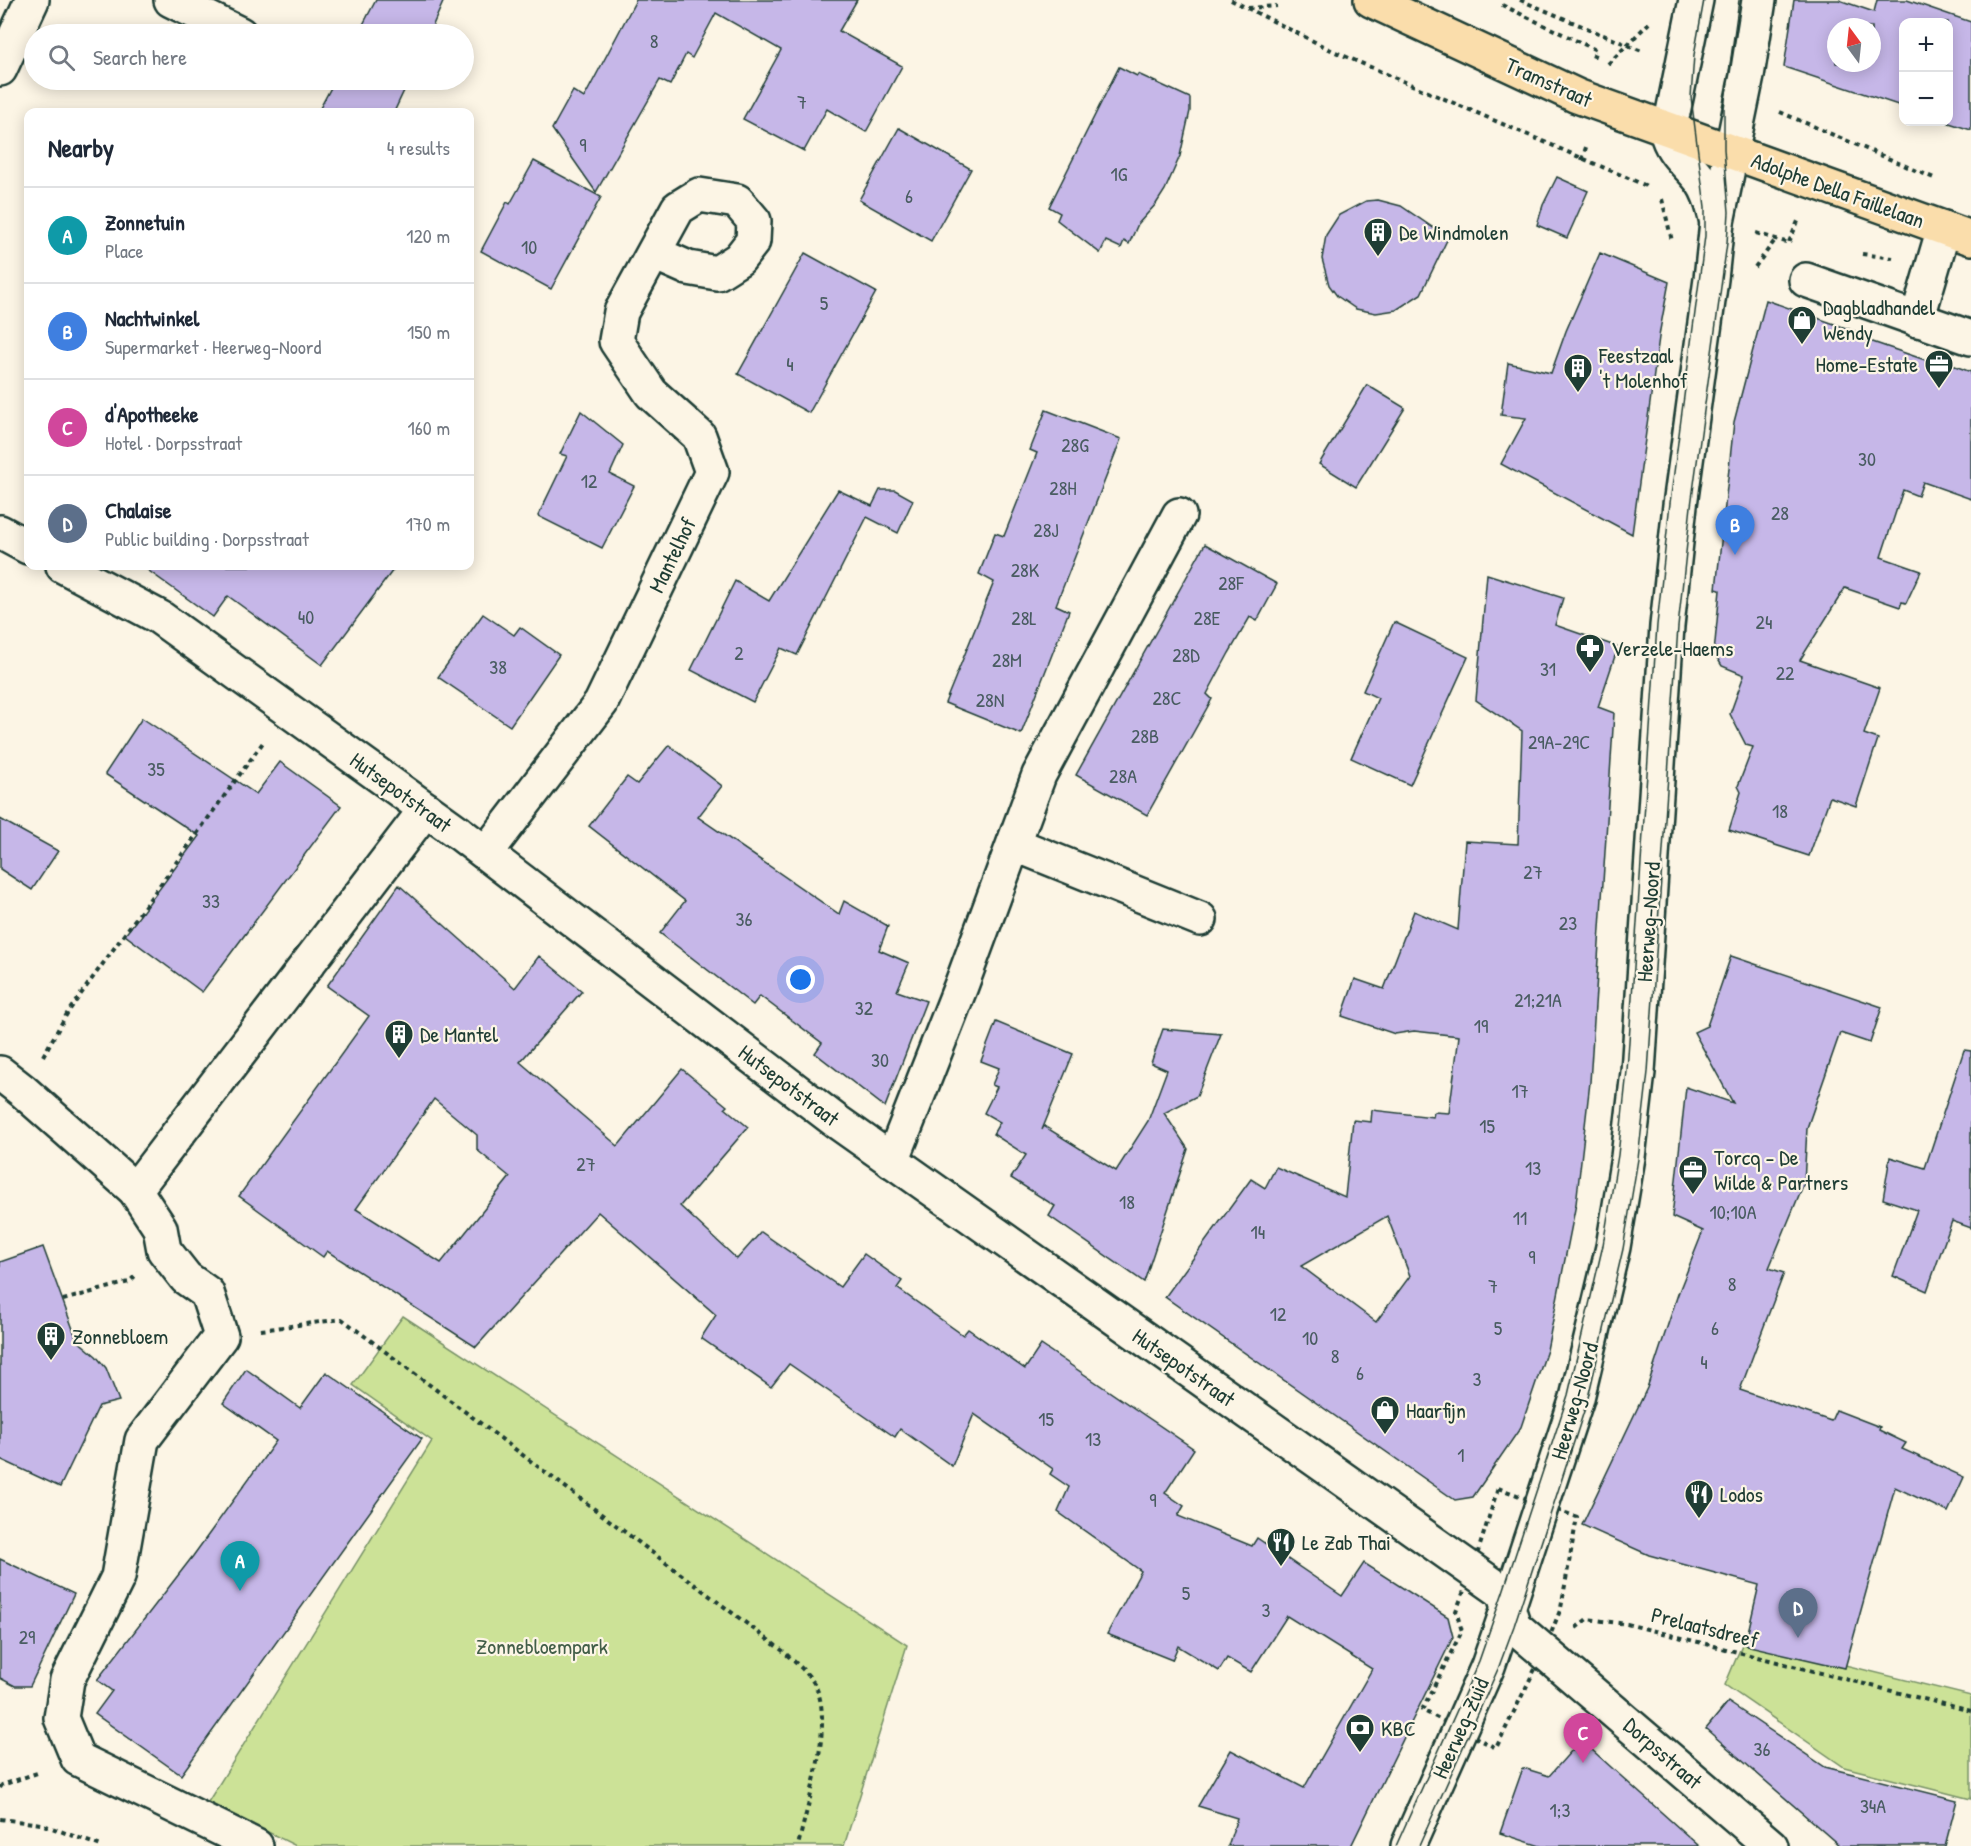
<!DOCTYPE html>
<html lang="en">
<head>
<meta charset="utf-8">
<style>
  body { margin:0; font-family:"Patrick Hand",sans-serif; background:#f2f2f3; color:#1f2937 }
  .controls { position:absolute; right:18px; top:18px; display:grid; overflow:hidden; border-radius:12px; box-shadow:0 3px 15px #0003 }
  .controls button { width:54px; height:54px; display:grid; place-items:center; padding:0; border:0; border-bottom:2px solid #e0e1e3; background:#fff; color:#1f2937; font:30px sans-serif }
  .compass { position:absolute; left:1827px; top:18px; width:54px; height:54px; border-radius:50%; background:#fff; box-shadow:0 3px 15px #0003; rotate:345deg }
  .you { position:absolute; left:801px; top:980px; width:21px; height:21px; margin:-15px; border:4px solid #fff; border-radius:50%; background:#1a73e8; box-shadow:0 0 0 9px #1a73e833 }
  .badge { display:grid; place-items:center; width:39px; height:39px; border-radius:50%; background:#1f3d34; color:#fff; font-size:20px; font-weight:700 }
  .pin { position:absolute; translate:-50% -50px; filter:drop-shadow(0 2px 3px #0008) }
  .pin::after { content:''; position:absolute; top:32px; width:21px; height:18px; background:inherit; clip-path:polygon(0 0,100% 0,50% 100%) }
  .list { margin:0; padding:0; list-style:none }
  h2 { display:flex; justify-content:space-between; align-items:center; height:78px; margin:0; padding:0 24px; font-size:26px }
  h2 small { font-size:20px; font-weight:400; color:#747a83 }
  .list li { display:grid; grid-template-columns:39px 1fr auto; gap:18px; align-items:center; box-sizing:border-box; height:96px; padding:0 24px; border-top:2px solid #e0e1e3 }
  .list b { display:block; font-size:22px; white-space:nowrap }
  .list p { margin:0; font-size:20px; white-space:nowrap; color:#747a83 }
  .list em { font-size:20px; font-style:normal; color:#747a83 }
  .icon { flex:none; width:33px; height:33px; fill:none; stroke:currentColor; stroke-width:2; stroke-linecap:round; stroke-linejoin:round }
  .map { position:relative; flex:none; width:1971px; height:1846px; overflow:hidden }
  .search { position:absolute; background:#fff; box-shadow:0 3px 15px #0003; left:24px; top:24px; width:450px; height:66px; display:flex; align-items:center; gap:15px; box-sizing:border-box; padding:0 21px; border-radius:33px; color:#747a83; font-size:22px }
  .panel { position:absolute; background:#fff; box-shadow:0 3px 15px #0003; left:24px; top:108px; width:450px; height:462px; border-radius:12px }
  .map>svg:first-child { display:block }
  .green { fill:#cce297; stroke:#769066; stroke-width:1.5 }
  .building { fill:#c6b7e8; stroke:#1f3d34; stroke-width:1.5; fill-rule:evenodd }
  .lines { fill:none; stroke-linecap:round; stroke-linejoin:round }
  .minor-casing { stroke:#1f3d34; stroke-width:38 }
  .major-casing { stroke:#1f3d34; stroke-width:38 }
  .path { stroke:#1f3d34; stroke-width:4; stroke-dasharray:4.5 4.5; stroke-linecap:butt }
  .minor { stroke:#fcf5e5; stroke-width:33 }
  .major { stroke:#faddab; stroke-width:33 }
  .tram { stroke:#1f3d34; stroke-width:1.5 }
  .labels { text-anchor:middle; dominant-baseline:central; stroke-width:4.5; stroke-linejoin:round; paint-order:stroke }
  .number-label { font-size:20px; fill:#495c61 }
  .street-label { font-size:22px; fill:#1f3d34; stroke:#fcf5e5 }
  .poi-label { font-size:22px; fill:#1f3d34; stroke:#fcf5e5; text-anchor:start }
  .park-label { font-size:22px; fill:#425e48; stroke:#fcf5e5 }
</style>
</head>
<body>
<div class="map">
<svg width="1971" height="1846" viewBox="0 0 1971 1846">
  <rect width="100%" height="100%" fill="#fcf5e5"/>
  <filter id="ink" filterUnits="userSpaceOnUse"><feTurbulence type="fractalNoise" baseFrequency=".0167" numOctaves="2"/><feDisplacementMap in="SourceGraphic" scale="12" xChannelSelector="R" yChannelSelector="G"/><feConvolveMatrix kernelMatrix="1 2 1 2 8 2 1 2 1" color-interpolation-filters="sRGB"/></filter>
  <g filter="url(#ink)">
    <g class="green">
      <polygon points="403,1316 907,1645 844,1846 296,1846 208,1802 432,1441 353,1385"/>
      <polygon points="1744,1640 1971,1696 1971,1799 1844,1767 1725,1685"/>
    </g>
    <g class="building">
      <polygon points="376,0 444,0 429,34 358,34"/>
      <polygon points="636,0 857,0 839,31 902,66 866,132 827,109 804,151 743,119 781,50 716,13 692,58 686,54 670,85 660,80 596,192 552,129 573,91 584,98"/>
      <path d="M 1794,0 L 1839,0 L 1874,12 L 1877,0 L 1907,0 L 1971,22 L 1971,130 L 1946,122 L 1948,122 L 1948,22 L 1904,22 L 1904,107 L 1784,67 ZM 1836,27 L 1872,27 L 1872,63 L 1836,63 Z"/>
      <polygon points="1119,67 1137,76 1138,74 1190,98 1190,111 1180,156 1165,190 1156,204 1138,224 1129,244 1124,241 1121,248 1106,241 1100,253 1057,220 1060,213 1049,207"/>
      <polygon points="335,80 409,80 394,112 318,112"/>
      <polygon points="899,128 971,169 931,241 859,200"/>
      <polygon points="534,161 601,197 551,289 481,251 507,202 510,204"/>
      <polygon points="1557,177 1588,191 1567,238 1537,225 1543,205"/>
      <polygon points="1378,200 1401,206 1448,238 1421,294 1396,310 1376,313 1356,309 1337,296 1329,285 1322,259 1326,235 1339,215 1366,201"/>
      <polygon points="805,253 876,292 809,413 738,374"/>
      <polygon points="1600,253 1669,282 1660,330 1632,534 1501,464 1526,418 1501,415 1508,363 1551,373 1566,331"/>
      <polygon points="1766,300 1860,333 1858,337 1937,364 1939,360 1971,372 1971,499 1923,482 1918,496 1903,490 1881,557 1921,571 1906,603 1902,602 1900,607 1845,588 1800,660 1880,688 1864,734 1878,739 1856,806 1830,797 1809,856 1729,830 1741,792 1738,786 1753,747 1746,745 1730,714 1744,675 1722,666 1714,653 1720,590 1716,589 1734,422"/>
      <polygon points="1367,385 1405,408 1356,487 1319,464"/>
      <polygon points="1046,410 1121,439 1056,605 1069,611 1021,734 945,703 994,582 979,574 995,533 1004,536 1037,453 1030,450"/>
      <polygon points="581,411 623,445 610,474 634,486 602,548 538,516 567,456 560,454"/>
      <polygon points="838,490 872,506 880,490 895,490 913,500 898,533 867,517 797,655 781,648 753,702 691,670 735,581 769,601"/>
      <polygon points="1205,544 1277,584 1257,621 1250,617 1229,653 1207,694 1212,699 1147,815 1076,775"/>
      <polygon points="142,566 396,566 322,665 228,596 213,617"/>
      <path d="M 1487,574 L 1563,598 L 1555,625 L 1618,647 L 1598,707 L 1614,713 L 1590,1082 L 1576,1204 L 1547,1350 L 1521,1427 L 1473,1497 L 1455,1500 L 1165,1297 L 1251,1179 L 1265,1188 L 1276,1167 L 1345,1197 L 1353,1120 L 1371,1122 L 1372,1110 L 1433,1117 L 1434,1112 L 1449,1113 L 1459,1036 L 1414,1031 L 1395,1034 L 1342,1016 L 1355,979 L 1384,989 L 1414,911 L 1458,930 L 1465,841 L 1518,844 L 1522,731 L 1476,700 ZM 1387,1216 L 1410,1276 L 1376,1322 L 1301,1266 Z"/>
      <polygon points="483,614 514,635 520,627 559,655 510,726 438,677"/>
      <polygon points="1394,622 1468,657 1410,785 1351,758 1378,698 1363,691"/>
      <polygon points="142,718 256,794 280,762 341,806 202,992 125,935 199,836 105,774"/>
      <polygon points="669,745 722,786 698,817 839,914 844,901 888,926 879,950 909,963 897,991 926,1001 885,1107 815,1053 822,1043 760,996 753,1005 660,933 685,901 589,826 627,777 637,784"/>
      <polygon points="0,819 58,851 32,890 0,869"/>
      <path d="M 399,885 L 515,988 L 539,956 L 582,991 L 520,1062 L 618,1146 L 682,1069 L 727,1106 L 725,1108 L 748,1127 L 680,1206 L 737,1259 L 761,1232 L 840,1287 L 864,1254 L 902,1281 L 897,1288 L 963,1335 L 968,1329 L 1025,1369 L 1041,1345 L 1194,1449 L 1165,1493 L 1184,1506 L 1178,1516 L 1252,1546 L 1257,1538 L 1342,1596 L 1364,1563 L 1448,1617 L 1453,1637 L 1351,1846 L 1228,1846 L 1237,1818 L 1198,1806 L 1231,1750 L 1304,1788 L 1372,1669 L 1287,1616 L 1251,1672 L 1227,1658 L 1219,1671 L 1178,1646 L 1172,1660 L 1107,1634 L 1141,1571 L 1058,1512 L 1069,1487 L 1050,1474 L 1053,1469 L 974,1414 L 952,1466 L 900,1429 L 895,1437 L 789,1364 L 771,1387 L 701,1338 L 716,1315 L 598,1212 L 476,1347 L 327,1251 L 323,1257 L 239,1196 L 369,1016 L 327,986 ZM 434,1099 L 477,1135 L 477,1150 L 510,1177 L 441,1263 L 356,1209 Z"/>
      <polygon points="1731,956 1882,1007 1870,1043 1840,1033 1807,1128 1804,1183 1769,1268 1784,1273 1740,1390 1831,1421 1836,1410 1880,1427 1879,1430 1906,1443 1902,1449 1964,1477 1948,1512 1895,1487 1845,1668 1745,1645 1759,1585 1649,1555 1582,1525 1647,1388 1678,1294 1703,1231 1672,1217 1686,1087 1733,1103 1694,1032 1707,1026"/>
      <polygon points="996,1022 1073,1054 1042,1130 1044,1126 1116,1171 1148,1121 1167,1070 1151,1063 1163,1029 1221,1034 1197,1096 1164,1113 1188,1149 1144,1282 1049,1216 1055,1206 1011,1178 1026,1155 993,1134 1000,1122 984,1113 997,1087 992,1085 999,1068 981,1061"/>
      <polygon points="1964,1050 1971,1051 1971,1228 1952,1221 1927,1291 1893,1276 1917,1210 1883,1199 1890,1157 1925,1168"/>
      <polygon points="43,1247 77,1340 96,1356 106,1368 119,1401 99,1406 60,1487 0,1459 0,1262"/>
      <polygon points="246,1369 300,1408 326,1372 422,1439 181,1775 95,1714 112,1691 97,1680 193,1556 276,1441 223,1403"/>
      <polygon points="0,1559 74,1594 30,1686 15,1686 0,1678"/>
      <polygon points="1728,1702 1825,1767 1957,1800 1945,1846 1840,1846 1706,1729"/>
      <polygon points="1581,1740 1632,1786 1699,1846 1540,1846 1500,1833 1523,1768 1549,1776"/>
    </g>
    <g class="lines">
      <g class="minor-casing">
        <g id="minor">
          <polyline points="171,0 240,34"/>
          <path d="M 1696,0 L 1668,137 C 1675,157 1691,166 1702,182 C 1711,195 1713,208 1717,222"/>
          <polyline points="0,69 32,0"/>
          <polyline points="1806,280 1971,338"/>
          <polyline points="1917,320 1944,228"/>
          <polyline points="0,532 28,547"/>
          <polyline points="63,566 159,617 459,833 836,1121 1503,1592 1514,1626 1771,1846"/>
          <polyline points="1014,844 1200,919"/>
          <polyline points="486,853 601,703 712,472 699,436 651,393 616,341 621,312 678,208 699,195 737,201 754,221 753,241 739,259 717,273 688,268 654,253"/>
          <polyline points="0,1073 23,1091 135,1190 160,1228 164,1250 186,1278 207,1293 221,1336 142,1440 118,1577 67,1680 61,1718 78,1759 256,1846"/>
          <polyline points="892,1161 961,986 1039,775 1179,515"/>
          <polyline points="135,1190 426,809"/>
          <polyline points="1408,1846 1488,1666 1508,1608 1577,1398 1613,1247 1628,1157 1638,1072 1667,626 1680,505 1711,279 1717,222 1747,76 1759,0"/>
        </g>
      </g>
      <g class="major-casing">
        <polyline id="major" points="1371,0 1577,96 1971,238"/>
      </g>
      <g class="path">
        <polyline points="1231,0 1333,51 1649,187"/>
        <polyline points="1520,0 1644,52"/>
        <polyline points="1502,5 1596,50 1593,58"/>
        <polyline points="1248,8 1277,6"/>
        <polyline points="1608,64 1649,23"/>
        <polyline points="1780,112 1936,179"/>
        <polyline points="1582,160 1587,144"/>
        <polyline points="1662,199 1672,241"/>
        <polyline points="1756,233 1789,243"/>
        <polyline points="1789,242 1799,219"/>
        <polyline points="1862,254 1893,258"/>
        <polyline points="1755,267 1776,239"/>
        <polyline points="43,1056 68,1012 264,741"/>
        <polyline points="63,1300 129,1282 135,1276"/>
        <path d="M 261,1330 L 342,1319 L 783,1651 C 793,1661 808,1672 815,1685 C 835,1723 807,1805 798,1846"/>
        <polygon points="1498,1488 1577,1517 1561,1608 1544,1651 1496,1748 1422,1710 1462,1631 1456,1611 1472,1571"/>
        <polyline points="1576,1628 1587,1619 1627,1624 1971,1711"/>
        <polyline points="0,1788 2,1785 40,1772"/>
        <polyline points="0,1819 41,1824 101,1846"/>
      </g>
      <use href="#minor" class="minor"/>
      <use href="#major" class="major"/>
      <g class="tram">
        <polyline points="1396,1846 1479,1661 1503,1592 1568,1395 1603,1245 1618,1155 1627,1071 1657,625 1670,503 1705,236 1705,207 1691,97 1694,55 1704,0"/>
        <polyline points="1419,1846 1498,1669 1514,1626 1587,1402 1623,1249 1638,1159 1648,1072 1678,627 1691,506 1727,243 1729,212 1724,149 1724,108 1739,0"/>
      </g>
    </g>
  </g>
  <defs>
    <g id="building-pin" transform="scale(1.5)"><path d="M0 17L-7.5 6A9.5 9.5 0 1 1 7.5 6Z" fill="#1f3d34" stroke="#fcf5e5"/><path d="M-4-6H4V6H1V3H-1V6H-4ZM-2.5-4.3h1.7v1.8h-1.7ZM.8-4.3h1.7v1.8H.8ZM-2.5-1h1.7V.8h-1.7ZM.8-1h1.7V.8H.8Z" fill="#fff"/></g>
    <g id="shop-pin" transform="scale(1.5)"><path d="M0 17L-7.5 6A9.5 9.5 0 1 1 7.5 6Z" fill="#1f3d34" stroke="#fcf5e5"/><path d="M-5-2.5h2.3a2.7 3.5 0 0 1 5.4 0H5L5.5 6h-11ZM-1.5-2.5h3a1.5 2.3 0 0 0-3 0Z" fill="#fff"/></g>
    <g id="office-pin" transform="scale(1.5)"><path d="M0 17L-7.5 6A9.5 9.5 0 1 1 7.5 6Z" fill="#1f3d34" stroke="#fcf5e5"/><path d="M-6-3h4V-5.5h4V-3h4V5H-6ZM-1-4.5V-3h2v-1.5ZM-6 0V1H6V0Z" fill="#fff"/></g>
    <g id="pharmacy-pin" transform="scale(1.5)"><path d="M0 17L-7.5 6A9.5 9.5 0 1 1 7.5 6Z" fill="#1f3d34" stroke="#fcf5e5"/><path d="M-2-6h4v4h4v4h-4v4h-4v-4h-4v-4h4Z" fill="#fff"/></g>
    <g id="restaurant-pin" transform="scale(1.5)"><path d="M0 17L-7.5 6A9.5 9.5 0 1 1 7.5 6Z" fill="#1f3d34" stroke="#fcf5e5"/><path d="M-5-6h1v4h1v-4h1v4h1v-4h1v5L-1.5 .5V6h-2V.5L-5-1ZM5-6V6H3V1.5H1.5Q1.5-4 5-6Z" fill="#fff"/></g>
    <g id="bank-pin" transform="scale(1.5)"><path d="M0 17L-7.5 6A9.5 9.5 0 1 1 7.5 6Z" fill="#1f3d34" stroke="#fcf5e5"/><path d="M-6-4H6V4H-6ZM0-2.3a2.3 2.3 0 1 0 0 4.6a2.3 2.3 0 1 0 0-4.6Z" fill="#fff"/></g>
  </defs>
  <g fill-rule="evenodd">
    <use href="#building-pin" x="1378" y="232"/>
    <use href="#shop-pin" x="1802" y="320"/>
    <use href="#office-pin" x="1939" y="364"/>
    <use href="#building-pin" x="1578" y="368"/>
    <use href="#pharmacy-pin" x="1590" y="648"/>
    <use href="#building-pin" x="399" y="1034"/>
    <use href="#office-pin" x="1693" y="1170"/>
    <use href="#building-pin" x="51" y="1336"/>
    <use href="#shop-pin" x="1385" y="1410"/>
    <use href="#restaurant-pin" x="1699" y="1494"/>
    <use href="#restaurant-pin" x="1281" y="1542"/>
    <use href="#bank-pin" x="1360" y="1728"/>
  </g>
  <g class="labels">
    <g class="number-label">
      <text x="654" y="40">8</text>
      <text x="802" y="101">7</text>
      <text x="583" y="144">9</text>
      <text x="1119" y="173">1G</text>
      <text x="909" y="195">6</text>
      <text x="529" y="246">10</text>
      <text x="824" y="302">5</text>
      <text x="790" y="363">4</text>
      <text x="1075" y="444">28G</text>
      <text x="1867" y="458">30</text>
      <text x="589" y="480">12</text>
      <text x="1063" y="487">28H</text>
      <text x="1780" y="512">28</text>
      <text x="1046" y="529">28J</text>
      <text x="1025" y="569">28K</text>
      <text x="1231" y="582">28F</text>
      <text x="306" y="616">40</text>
      <text x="1024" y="617">28L</text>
      <text x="1207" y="617">28E</text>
      <text x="1764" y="621">24</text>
      <text x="739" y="652">2</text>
      <text x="1186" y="654">28D</text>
      <text x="1007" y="659">28M</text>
      <text x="498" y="666">38</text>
      <text x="1548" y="668">31</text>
      <text x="1785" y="672">22</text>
      <text x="1167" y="697">28C</text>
      <text x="990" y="699">28N</text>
      <text x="1145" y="735">28B</text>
      <text x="1559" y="741">29A-29C</text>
      <text x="156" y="768">35</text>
      <text x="1123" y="775">28A</text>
      <text x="1780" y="810">18</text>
      <text x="1533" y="871">27</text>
      <text x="211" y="900">33</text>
      <text x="744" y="918">36</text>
      <text x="1568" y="922">23</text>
      <text x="1538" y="999">21;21A</text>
      <text x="864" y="1007">32</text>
      <text x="1481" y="1025">19</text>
      <text x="880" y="1059">30</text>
      <text x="1520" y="1090">17</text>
      <text x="1487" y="1125">15</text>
      <text x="586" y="1163">27</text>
      <text x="1533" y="1167">13</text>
      <text x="1127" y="1201">18</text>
      <text x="1733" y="1211">10;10A</text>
      <text x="1520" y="1217">11</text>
      <text x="1258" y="1231">14</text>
      <text x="1532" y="1256">9</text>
      <text x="1732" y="1283">8</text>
      <text x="1493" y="1285">7</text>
      <text x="1278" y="1313">12</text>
      <text x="1498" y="1327">5</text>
      <text x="1715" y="1327">6</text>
      <text x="1310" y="1337">10</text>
      <text x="1335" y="1355">8</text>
      <text x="1704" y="1361">4</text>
      <text x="1360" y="1372">6</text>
      <text x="1477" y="1378">3</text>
      <text x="1046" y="1418">15</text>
      <text x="1093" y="1438">13</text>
      <text x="1461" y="1454">1</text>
      <text x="1153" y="1499">9</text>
      <text x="1186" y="1592">5</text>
      <text x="1266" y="1609">3</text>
      <text x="27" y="1636">29</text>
      <text x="1762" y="1748">36</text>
      <text x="1873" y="1805">34A</text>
      <text x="1560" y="1809">1;3</text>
    </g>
    <g class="street-label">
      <text transform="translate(1549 82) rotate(24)">Tramstraat</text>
      <text transform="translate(1838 190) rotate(20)">Adolphe Della Faillelaan</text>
      <text transform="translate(672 555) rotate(-64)">Mantelhof</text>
      <text transform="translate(401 792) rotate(36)">Hutsepotstraat</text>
      <text transform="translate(1648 922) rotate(-86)">Heerweg-Noord</text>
      <text transform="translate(789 1085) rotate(37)">Hutsepotstraat</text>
      <text transform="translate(1184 1367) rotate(35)">Hutsepotstraat</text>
      <text transform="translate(1574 1401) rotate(-74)">Heerweg-Noord</text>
      <text transform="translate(1705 1627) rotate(14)">Prelaatsdreef</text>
      <text transform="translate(1460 1728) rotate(-66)">Heerweg-Zuid</text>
      <text transform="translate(1663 1753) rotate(41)">Dorpsstraat</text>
    </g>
    <g class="poi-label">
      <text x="1399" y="232">De Windmolen</text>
      <text x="1823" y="307">Dagbladhandel<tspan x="1823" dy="25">Wendy</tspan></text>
      <text x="1599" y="355">Feestzaal<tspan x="1599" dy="25">'t Molenhof</tspan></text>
      <text x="1918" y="364" text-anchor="end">Home-Estate</text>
      <text x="1611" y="648">Verzele-Haems</text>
      <text x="420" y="1034">De Mantel</text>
      <text x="1714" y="1157">Torcq - De<tspan x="1714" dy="25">Wilde &amp; Partners</tspan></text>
      <text x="72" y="1336">Zonnebloem</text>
      <text x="1406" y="1410">Haarfijn</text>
      <text x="1720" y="1494">Lodos</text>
      <text x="1302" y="1542">Le Zab Thai</text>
      <text x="1381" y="1728">KBC</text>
    </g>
    <g class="park-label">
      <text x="542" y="1646">Zonnebloempark</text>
    </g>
  </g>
</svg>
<div class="controls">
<button>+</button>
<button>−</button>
</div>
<svg class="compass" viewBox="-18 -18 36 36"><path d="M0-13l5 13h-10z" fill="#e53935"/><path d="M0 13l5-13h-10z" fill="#747a83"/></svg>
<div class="you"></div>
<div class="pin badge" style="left:240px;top:1591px;background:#0f9aa8">A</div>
<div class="pin badge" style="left:1735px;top:555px;background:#3f7fe0">B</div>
<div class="pin badge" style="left:1583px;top:1763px;background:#d1479c">C</div>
<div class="pin badge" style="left:1798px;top:1638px;background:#5c6f8a">D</div>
<div class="search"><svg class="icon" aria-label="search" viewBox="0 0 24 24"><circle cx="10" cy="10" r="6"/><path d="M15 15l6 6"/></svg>Search here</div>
<section class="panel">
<h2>Nearby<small>4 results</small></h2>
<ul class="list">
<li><span class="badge" style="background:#0f9aa8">A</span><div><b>Zonnetuin</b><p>Place</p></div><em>120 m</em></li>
<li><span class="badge" style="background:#3f7fe0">B</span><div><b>Nachtwinkel</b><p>Supermarket · Heerweg-Noord</p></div><em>150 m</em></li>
<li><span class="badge" style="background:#d1479c">C</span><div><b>d'Apotheeke</b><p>Hotel · Dorpsstraat</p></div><em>160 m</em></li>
<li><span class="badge" style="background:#5c6f8a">D</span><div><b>Chalaise</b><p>Public building · Dorpsstraat</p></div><em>170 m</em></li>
</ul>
</section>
</div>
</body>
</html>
